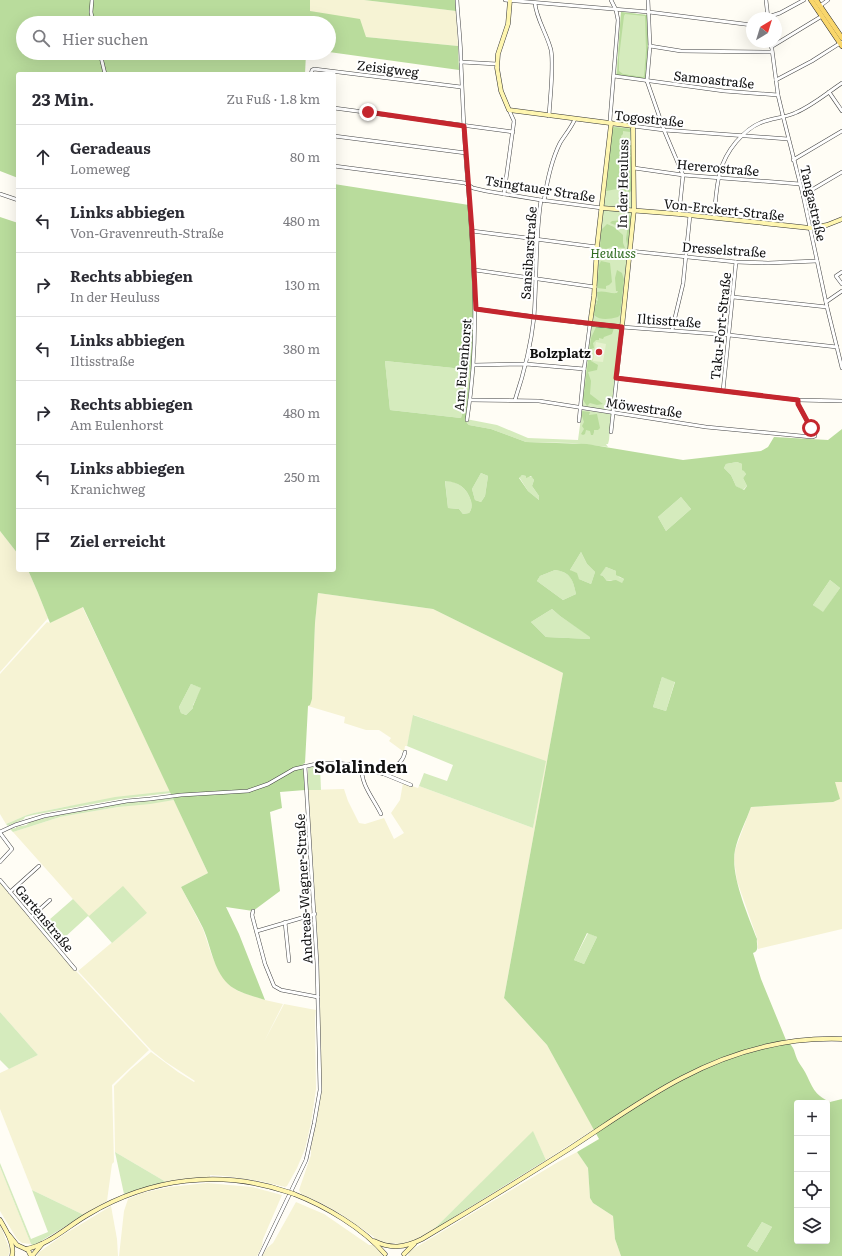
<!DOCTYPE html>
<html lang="de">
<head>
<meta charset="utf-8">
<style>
  body { margin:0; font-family:Literata,serif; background:#f7f7f7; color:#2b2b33 }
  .controls { position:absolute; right:12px; bottom:12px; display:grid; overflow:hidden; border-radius:4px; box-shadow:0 4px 16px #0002 }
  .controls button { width:36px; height:36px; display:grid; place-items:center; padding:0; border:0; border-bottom:1px solid #e1e1e2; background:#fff; color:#2b2b33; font:20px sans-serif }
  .compass { position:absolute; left:746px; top:12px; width:36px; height:36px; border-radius:50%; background:#fff; box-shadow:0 4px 16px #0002; rotate:38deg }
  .stop { position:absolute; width:12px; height:12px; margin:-9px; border:3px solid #c4262e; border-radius:50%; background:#fff }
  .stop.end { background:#c4262e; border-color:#fff; box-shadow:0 1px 4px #0008 }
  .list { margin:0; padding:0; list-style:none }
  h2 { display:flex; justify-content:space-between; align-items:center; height:52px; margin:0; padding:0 16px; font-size:17px }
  h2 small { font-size:13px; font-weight:400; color:#7c7c81 }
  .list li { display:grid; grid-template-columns:26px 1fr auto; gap:12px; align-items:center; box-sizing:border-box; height:64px; padding:0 16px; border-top:1px solid #e1e1e2 }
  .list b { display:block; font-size:15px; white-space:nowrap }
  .list p { margin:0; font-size:13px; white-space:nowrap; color:#7c7c81 }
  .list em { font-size:13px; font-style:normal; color:#7c7c81 }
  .icon { flex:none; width:22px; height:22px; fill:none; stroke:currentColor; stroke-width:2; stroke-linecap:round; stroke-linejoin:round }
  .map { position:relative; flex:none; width:842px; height:1256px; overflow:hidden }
  .search { position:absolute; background:#fff; box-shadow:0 4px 16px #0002; left:16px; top:16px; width:320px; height:44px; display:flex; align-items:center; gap:10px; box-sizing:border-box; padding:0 14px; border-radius:22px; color:#7c7c81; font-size:15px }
  .panel { position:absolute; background:#fff; box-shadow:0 4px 16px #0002; left:16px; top:72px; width:320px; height:500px; border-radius:4px }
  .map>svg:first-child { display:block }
  .farmland { fill:#f6f3d4 }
  .green { fill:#d5ebbd }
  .forest { fill:#b9dc9c; fill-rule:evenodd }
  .pitch { fill:#e6f2cf }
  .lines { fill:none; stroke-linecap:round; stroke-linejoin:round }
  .street-casing { stroke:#444; stroke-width:4 }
  .secondary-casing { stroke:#333; stroke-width:5 }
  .primary-casing { stroke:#222; stroke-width:5.5 }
  .street { stroke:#fff; stroke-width:3 }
  .secondary { stroke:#fff6b0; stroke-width:4 }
  .primary { stroke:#f9d66b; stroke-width:4.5 }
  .secondary-bridge-casing { stroke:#333; stroke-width:5; stroke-linecap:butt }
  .secondary-bridge { stroke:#fff6b0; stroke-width:4 }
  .route { stroke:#c4262e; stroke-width:5 }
  .poi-dot { fill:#c4262e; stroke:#fff; stroke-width:1.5 }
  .labels { text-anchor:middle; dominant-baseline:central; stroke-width:4; stroke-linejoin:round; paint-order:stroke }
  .street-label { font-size:13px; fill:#111; stroke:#fff }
  .park-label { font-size:13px; font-style:italic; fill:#2f6b1f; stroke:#fff }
  .poi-label { font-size:13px; font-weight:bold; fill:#111; stroke:#fff; text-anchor:end }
  .district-label { font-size:17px; font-weight:bold; fill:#111; stroke:#fff }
</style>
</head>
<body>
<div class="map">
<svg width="842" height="1256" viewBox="0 0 842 1256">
  <rect width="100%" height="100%" fill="#fffdf5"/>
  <g class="farmland">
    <polygon points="310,0 364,0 456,11 458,46 366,37 310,11"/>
    <polygon points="0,531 18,554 18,570 28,570 38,593 48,618 0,672"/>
    <polygon points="318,593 433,609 563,673 504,998 547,1045 594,1129 546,1160 533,1132 433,1230 413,1241 401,1245 394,1243 387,1245 376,1241 374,1237 341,1214 321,1203 301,1194 299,1190 311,1155 311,1147 319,1099 319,963 308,790 344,789 348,801 359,823 365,824 384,818 394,839 404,833 391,813 400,800 403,783 418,788 419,786 533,828 545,762 414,715 407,746 405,746 404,752 389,741 391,738 379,730 366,730 344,723 345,717 308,706 312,699 315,623"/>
    <polygon points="82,606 170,791 64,807 34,813 27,815 6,824 0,814 0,674 47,622 50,623"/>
    <polygon points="835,782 842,782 842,929 758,949 757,938 737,881 734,860 735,850 751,807 833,802"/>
    <polygon points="174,800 208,873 181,887 203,929 212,956 220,973 228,984 238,991 265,1000 283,1004 264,1042 284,1004 316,1010 315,1018 316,1089 311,1123 305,1149 297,1168 287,1186 285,1187 260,1181 225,1176 210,1175 210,1177 166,1182 115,1152 114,1086 130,1070 151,1052 178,1072 194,1082 195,1081 166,1062 151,1050 78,971 147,913 88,916 13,832 60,817 118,807"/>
    <polygon points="0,881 52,945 149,1050 112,1085 114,1162 112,1164 107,1201 84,1215 32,1190 0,1109 0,1073 38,1055 0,1012"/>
    <polygon points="577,1152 588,1168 590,1198 593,1203 613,1216 615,1239 621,1256 408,1256 409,1252 413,1249 558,1162"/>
    <polygon points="0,1167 31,1244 22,1243 17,1239 0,1211"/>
    <polygon points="207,1183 252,1187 282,1195 263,1239 262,1246 257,1256 119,1256 124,1211 128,1199 142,1193 169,1187"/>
    <polygon points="296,1202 324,1214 369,1245 373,1245 381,1252 382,1256 262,1256 267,1248 273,1243"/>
    <polygon points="111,1206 117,1239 118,1256 37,1256 38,1253 63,1235"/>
    <polygon points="0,1224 8,1245 10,1251 8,1256 0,1256"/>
  </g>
  <g class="green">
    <polygon points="621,12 647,15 648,47 646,80 616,75"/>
    <polygon points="612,126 631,128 632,208 631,209 605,206 603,205"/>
    <polygon points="604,209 632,212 620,323 619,325 594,322 593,321 603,211"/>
    <polygon points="592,326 619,328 620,331 612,409 610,410 583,407 582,405 589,338"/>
    <polygon points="385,361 473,370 461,418 390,410"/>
    <polygon points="582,410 611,414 609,440 608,444 606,444 608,447 572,443 526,442 491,429 469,425 467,423 466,419 497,425 528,438 578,440"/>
    <polygon points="737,462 742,464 746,474 743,478 747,486 743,490 736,486 731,475 724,468 726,464"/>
    <polygon points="481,473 488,476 485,496 481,502 475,500 472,489"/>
    <polygon points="522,475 532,477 534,480 532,486 539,496 539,500 528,491 519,477"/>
    <path d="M 445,480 C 459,482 467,488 471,501 C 472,506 472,509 469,513 L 463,514 L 459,509 L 448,508 Z"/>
    <polygon points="681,497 691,509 666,531 658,517"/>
    <polygon points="581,552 587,564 595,572 591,584 579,579 570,570"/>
    <polygon points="606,567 616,571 619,577 624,579 622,584 611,580 607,581 603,576 599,575"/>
    <path d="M 555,570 C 571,572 573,580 576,594 L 563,600 L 537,581 L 540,576 Z"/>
    <polygon points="830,580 840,588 823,613 813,605"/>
    <polygon points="552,609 560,616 591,637 590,639 546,637 531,622"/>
    <polygon points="662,677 675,681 666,711 653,707"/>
    <polygon points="191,684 202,688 193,705 193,708 186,715 181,713 179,707"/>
    <polygon points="413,715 546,761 533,828 419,786 424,773 447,781 453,765 407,746"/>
    <polygon points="320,765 321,790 308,790 308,768"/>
    <polygon points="170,791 171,793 120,799 33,815 25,817 24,819 8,826 6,824 27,815 34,813 115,797"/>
    <path d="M 165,798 L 173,798 L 174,800 L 150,804 L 118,807 L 60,817 L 13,832 L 10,829 L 16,828 L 16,827 L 27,825 L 28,823 C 39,818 53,817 64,813 L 118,803 Z"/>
    <polygon points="123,886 147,913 112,943 88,916 65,937 58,929 49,937 41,927 73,899 89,916"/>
    <polygon points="588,933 597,937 584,964 574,960"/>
    <polygon points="0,1012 38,1055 9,1069 0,1060"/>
    <polygon points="533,1131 546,1160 433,1230"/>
    <polygon points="115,1152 166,1182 124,1194"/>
    <polygon points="0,1163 31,1239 48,1232 32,1190 84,1215 33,1246 31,1244 0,1167"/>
    <polygon points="762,1222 772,1227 757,1252 747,1246"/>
  </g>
  <g class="forest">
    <polygon points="0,0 310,0 310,11 360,19 366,37 458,46 459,70 329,52 329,23 23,23 23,53 306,53 305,74 18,74 18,178 0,171"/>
    <polygon points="364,0 455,0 456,11"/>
    <path d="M 621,12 L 647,15 L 648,47 L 645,79 L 617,75 ZM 625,14 L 645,16 L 646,50 L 644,76 L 643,77 L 623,74 L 619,71 L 619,57 L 624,16 Z"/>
    <polygon points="613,127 631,129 630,132 623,131 623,134 621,136 622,145 631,145 633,189 630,192 617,189 606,191"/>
    <path d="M 334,184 L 469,205 L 475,311 L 473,370 L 385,361 L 390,410 L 461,418 L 470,380 L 466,419 L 467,423 L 469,425 L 491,429 L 526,442 L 587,444 L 683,460 L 761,451 L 768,447 L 774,437 L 828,440 L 842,429 L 842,782 L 835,782 L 840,799 L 833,802 L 751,807 C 746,821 738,836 735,850 C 730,875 748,915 757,939 C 756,945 760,950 753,953 L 761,979 L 786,1040 C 796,1049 793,1050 798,1061 C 800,1065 803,1068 805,1072 C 813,1087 813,1094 830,1102 L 842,1099 L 842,1256 L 621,1256 L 615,1239 L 613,1216 L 593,1203 L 590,1198 L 588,1168 L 577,1152 L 599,1139 L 547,1045 L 504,998 L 563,673 L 433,609 L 318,593 L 315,623 L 312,699 L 310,705 L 308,706 L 305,763 L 303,764 L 305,790 L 280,792 L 282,808 L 270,812 L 280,891 L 253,911 L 226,907 L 239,934 L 265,1000 C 253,996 238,993 228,984 C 213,969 211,946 203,928 C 196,914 188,900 181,887 L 208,873 L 83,607 L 50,623 L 38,593 L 28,570 L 334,570 ZM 737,462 L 742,464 L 742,470 L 744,471 L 746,474 L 743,478 L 747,486 L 744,490 L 736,486 L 731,475 L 724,468 L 726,464 ZM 481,473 L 488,476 L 485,496 L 481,502 L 475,500 L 472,489 ZM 522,475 L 526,476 L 526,478 L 531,476 L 534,480 L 532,486 L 539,496 L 539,500 L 528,491 L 519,478 ZM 445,481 C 459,482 467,488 471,501 C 472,506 472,509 469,513 L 463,514 L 459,509 L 448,508 ZM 681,497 L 691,509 L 666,531 L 658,517 ZM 581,552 L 587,564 L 595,572 L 591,584 L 579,579 L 577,573 L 570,570 ZM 606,567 L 616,571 L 616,575 L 624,579 L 622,583 L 616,580 L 607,581 L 603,576 L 600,575 ZM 555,570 C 570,572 573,579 576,594 L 563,600 L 537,581 L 540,576 ZM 830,580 L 840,588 L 823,612 L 813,605 ZM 552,609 L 560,616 L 590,637 L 590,639 L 546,637 L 531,622 ZM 662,677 L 675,682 L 666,711 L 653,707 ZM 191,684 L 201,688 L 193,706 L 193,708 L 186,715 L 181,713 L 179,707 ZM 587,933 L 597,937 L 584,964 L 574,960 ZM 797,1103 L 827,1103 L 827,1241 L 797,1241 ZM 762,1222 L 772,1227 L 757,1252 L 747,1246 Z"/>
    <polygon points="624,213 627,214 625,219 629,219 627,216 628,215 632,216 628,249 626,239 628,225 624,224 618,226 610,223 612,221 624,220 619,219"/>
    <polygon points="0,217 18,223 18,554 0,531"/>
    <polygon points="607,224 614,227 623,235 623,243 625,248 612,247 606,249 600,248 601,230"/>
    <polygon points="601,261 610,263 612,282 609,285 606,286 606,289 597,288 599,265"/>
    <path d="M 617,270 L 622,273 L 624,280 L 620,315 L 618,317 C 609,319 601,321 594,315 L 595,305 L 597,304 L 596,300 L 598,301 L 597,292 C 604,290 610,294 617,293 L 618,291 L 616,291 L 615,278 Z"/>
    <polygon points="596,327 614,328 612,334 604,337 603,339 599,338 599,340 596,340 593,343 594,348 591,349 591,361 598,365 597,370 588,372 591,381 590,394 603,404 597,405 590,403 587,406 583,400 591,338"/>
    <polygon points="582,411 590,412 589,415 597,414 600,428 598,430 594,430 594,432 593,435 591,435 590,431 586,430 585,434 583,435 581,434 584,429 582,426 584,422 582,416"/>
  </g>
  <polygon class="pitch" points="596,342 606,344 603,362 593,361"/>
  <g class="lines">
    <g class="street-casing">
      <g id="street">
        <polyline points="92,0 91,12 93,23"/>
        <path d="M 457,0 C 458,21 461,42 461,63 C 463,104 464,144 468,185 C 474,266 480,338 467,420"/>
        <polyline points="505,0 649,12 752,25"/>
        <polyline points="611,0 616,10 618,20 610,120 611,124"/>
        <polyline points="648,0 650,46 647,81 664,130 683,175 679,214"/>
        <polyline points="766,0 768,18"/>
        <path d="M 535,3 C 536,18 547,34 551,50 C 554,66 550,98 549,116"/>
        <polyline points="820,6 828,0"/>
        <polyline points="768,17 780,13 804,0"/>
        <polyline points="771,42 778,95 783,116 803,195 827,307 842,368"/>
        <polyline points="650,46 681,51 772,52"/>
        <polyline points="771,47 822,16"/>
        <polyline points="100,53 105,74"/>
        <polyline points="461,62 497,64"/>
        <polyline points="311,74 312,70 314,69 461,87"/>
        <polyline points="614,76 724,91 778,95"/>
        <polyline points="776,80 812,61 842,42"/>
        <polyline points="829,92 842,111"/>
        <polyline points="334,108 513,132"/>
        <polyline points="633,126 664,130 788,139"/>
        <polyline points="334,136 466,153"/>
        <polyline points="793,160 842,131"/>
        <polyline points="334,166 465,183 473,188 486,191 541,200 602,208"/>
        <polyline points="634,168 683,175 800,184"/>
        <polyline points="0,194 18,200"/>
        <polyline points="504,194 514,121 509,110"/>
        <polyline points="803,195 842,172"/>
        <path d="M 544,201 C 547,181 551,161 560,143 C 565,135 571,128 575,119"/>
        <path d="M 714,217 C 717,188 716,166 736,142 C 743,134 750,127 760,123 C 771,118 784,118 795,113 C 812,106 827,93 842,83"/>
        <polyline points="472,231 597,247"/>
        <polyline points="630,251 736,262 768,263 817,261"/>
        <polyline points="475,270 595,287"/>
        <polyline points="842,272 836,276 842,284"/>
        <polyline points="733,297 827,307"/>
        <polyline points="826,302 842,291"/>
        <polyline points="476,309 590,324 584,370 579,421"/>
        <polyline points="672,330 683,284 690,215"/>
        <polyline points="474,365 526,364 584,369"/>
        <polyline points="616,378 798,400 842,401"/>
        <polyline points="723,391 736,262"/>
        <polyline points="470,400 539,401 706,427 812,437 815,436 814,434 798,404 798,400"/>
        <path d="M 515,400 C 524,373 531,345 534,317 C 537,278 535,239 541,200"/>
        <polyline points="611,432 622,327 729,335 837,347"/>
        <path d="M 362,767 C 360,784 374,799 381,814"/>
        <path d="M 384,774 C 393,767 403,764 405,752"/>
        <polyline points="0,832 15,825 44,816 127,801 150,799 181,795 248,791 268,784 294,769 316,764 337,763 353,765 384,774 411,785"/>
        <polyline points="0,833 12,849 0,862"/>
        <polyline points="0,880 75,969"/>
        <polyline points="10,892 39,866"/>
        <polyline points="253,911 252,915 265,964 274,986 281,990 318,997"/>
        <polyline points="31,917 50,900"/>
        <polyline points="285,922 289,961"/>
        <polyline points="257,931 315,914"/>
        <polyline points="260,1256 306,1160 314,1124 320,1090 317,964 305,766"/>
      </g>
    </g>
    <g class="secondary-casing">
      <g id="secondary">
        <polyline points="510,0 508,24 498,54 497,68 501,91 509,110 633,126 634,210 622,327 590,324 594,296 597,247 611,124"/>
        <polyline points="602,208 679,214 810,228 827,225 842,219"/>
        <path d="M 294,1194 C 325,1206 363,1228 385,1254"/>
        <path d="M 0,1220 C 6,1230 15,1245 12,1256"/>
        <polyline points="9,1235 17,1245 28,1250 31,1256"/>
        <path d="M 374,1241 C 391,1249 404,1248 422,1239 C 471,1210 520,1180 569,1149 C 606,1125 643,1098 682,1078 C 731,1052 786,1037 842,1039"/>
        <path d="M 26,1249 C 49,1245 69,1225 89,1214 C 150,1178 220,1169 288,1192"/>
        <polyline points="404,1254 414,1244"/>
        <polyline points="32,1256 42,1244"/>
      </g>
    </g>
    <g class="primary-casing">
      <g id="primary">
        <polyline points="811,0 842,46"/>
        <polyline points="816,0 842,38"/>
      </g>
    </g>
    <use href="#street" class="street"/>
    <use href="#secondary" class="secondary"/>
    <use href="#primary" class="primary"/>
    <g class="secondary-bridge-casing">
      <polyline id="secondary-bridge" points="288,1192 294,1194"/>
    </g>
    <use href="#secondary-bridge" class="secondary-bridge"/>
  </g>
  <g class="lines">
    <polyline class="route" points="368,112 464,126 472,231 476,309 534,317 622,327 616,378 798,400 798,404 811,428"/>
  </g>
  <circle class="poi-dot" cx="599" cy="352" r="4"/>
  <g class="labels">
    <g class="street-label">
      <text transform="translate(388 68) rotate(7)">Zeisigweg</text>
      <text transform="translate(714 79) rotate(6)">Samoastraße</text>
      <text transform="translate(649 118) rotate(6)">Togostraße</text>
      <text transform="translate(718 167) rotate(5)">Hererostraße</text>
      <text transform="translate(622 184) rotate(-89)">In der Heuluss</text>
      <text transform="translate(540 188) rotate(9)">Tsingtauer Straße</text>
      <text transform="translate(814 203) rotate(77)">Tangastraße</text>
      <text transform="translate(724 209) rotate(6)">Von-Erckert-Straße</text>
      <text transform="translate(724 249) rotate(4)">Dresselstraße</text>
      <text transform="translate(528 253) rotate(-86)">Sansibarstraße</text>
      <text transform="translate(669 320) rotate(4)">Iltisstraße</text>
      <text transform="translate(720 326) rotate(-84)">Taku-Fort-Straße</text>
      <text transform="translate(462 365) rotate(-85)">Am Eulenhorst</text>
      <text transform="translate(644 407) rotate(8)">Möwestraße</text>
      <text transform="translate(303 889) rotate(-93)">Andreas-Wagner-Straße</text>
      <text transform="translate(45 918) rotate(50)">Gartenstraße</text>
    </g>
    <g class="park-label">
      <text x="613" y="252">Heuluss</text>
    </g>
    <g class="poi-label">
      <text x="591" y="352">Bolzplatz</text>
    </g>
    <g class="district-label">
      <text x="361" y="765">Solalinden</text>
    </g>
  </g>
</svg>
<div class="controls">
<button>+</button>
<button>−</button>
<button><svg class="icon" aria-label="locate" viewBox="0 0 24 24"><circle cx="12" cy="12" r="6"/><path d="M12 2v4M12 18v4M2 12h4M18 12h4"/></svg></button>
<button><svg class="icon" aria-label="layers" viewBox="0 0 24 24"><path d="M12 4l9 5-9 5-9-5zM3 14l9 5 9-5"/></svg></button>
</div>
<svg class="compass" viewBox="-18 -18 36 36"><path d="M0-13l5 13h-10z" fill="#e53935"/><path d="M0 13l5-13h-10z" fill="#7c7c81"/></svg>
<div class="stop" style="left:811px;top:428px"></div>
<div class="stop end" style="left:368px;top:112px"></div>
<div class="search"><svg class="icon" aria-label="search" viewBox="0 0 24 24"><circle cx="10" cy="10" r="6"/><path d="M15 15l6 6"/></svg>Hier suchen</div>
<section class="panel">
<h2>23 Min.<small>Zu Fuß · 1.8 km</small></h2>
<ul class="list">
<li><svg class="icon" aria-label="ahead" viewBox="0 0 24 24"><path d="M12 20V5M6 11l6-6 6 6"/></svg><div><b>Geradeaus</b><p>Lomeweg</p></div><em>80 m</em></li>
<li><svg class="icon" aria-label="left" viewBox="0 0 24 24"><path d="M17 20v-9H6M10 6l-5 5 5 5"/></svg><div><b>Links abbiegen</b><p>Von-Gravenreuth-Straße</p></div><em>480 m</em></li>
<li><svg class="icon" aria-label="right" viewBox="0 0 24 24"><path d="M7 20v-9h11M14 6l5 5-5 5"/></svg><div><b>Rechts abbiegen</b><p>In der Heuluss</p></div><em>130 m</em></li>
<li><svg class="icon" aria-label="left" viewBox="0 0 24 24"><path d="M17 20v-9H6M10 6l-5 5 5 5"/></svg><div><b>Links abbiegen</b><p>Iltisstraße</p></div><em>380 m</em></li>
<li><svg class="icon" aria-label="right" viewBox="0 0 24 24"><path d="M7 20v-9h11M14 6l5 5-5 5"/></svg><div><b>Rechts abbiegen</b><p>Am Eulenhorst</p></div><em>480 m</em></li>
<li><svg class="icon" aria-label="left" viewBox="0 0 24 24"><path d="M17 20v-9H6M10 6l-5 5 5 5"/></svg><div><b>Links abbiegen</b><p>Kranichweg</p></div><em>250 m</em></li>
<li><svg class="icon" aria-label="arrive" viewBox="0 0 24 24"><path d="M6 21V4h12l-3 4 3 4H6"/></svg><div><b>Ziel erreicht</b></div></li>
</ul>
</section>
</div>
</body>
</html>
